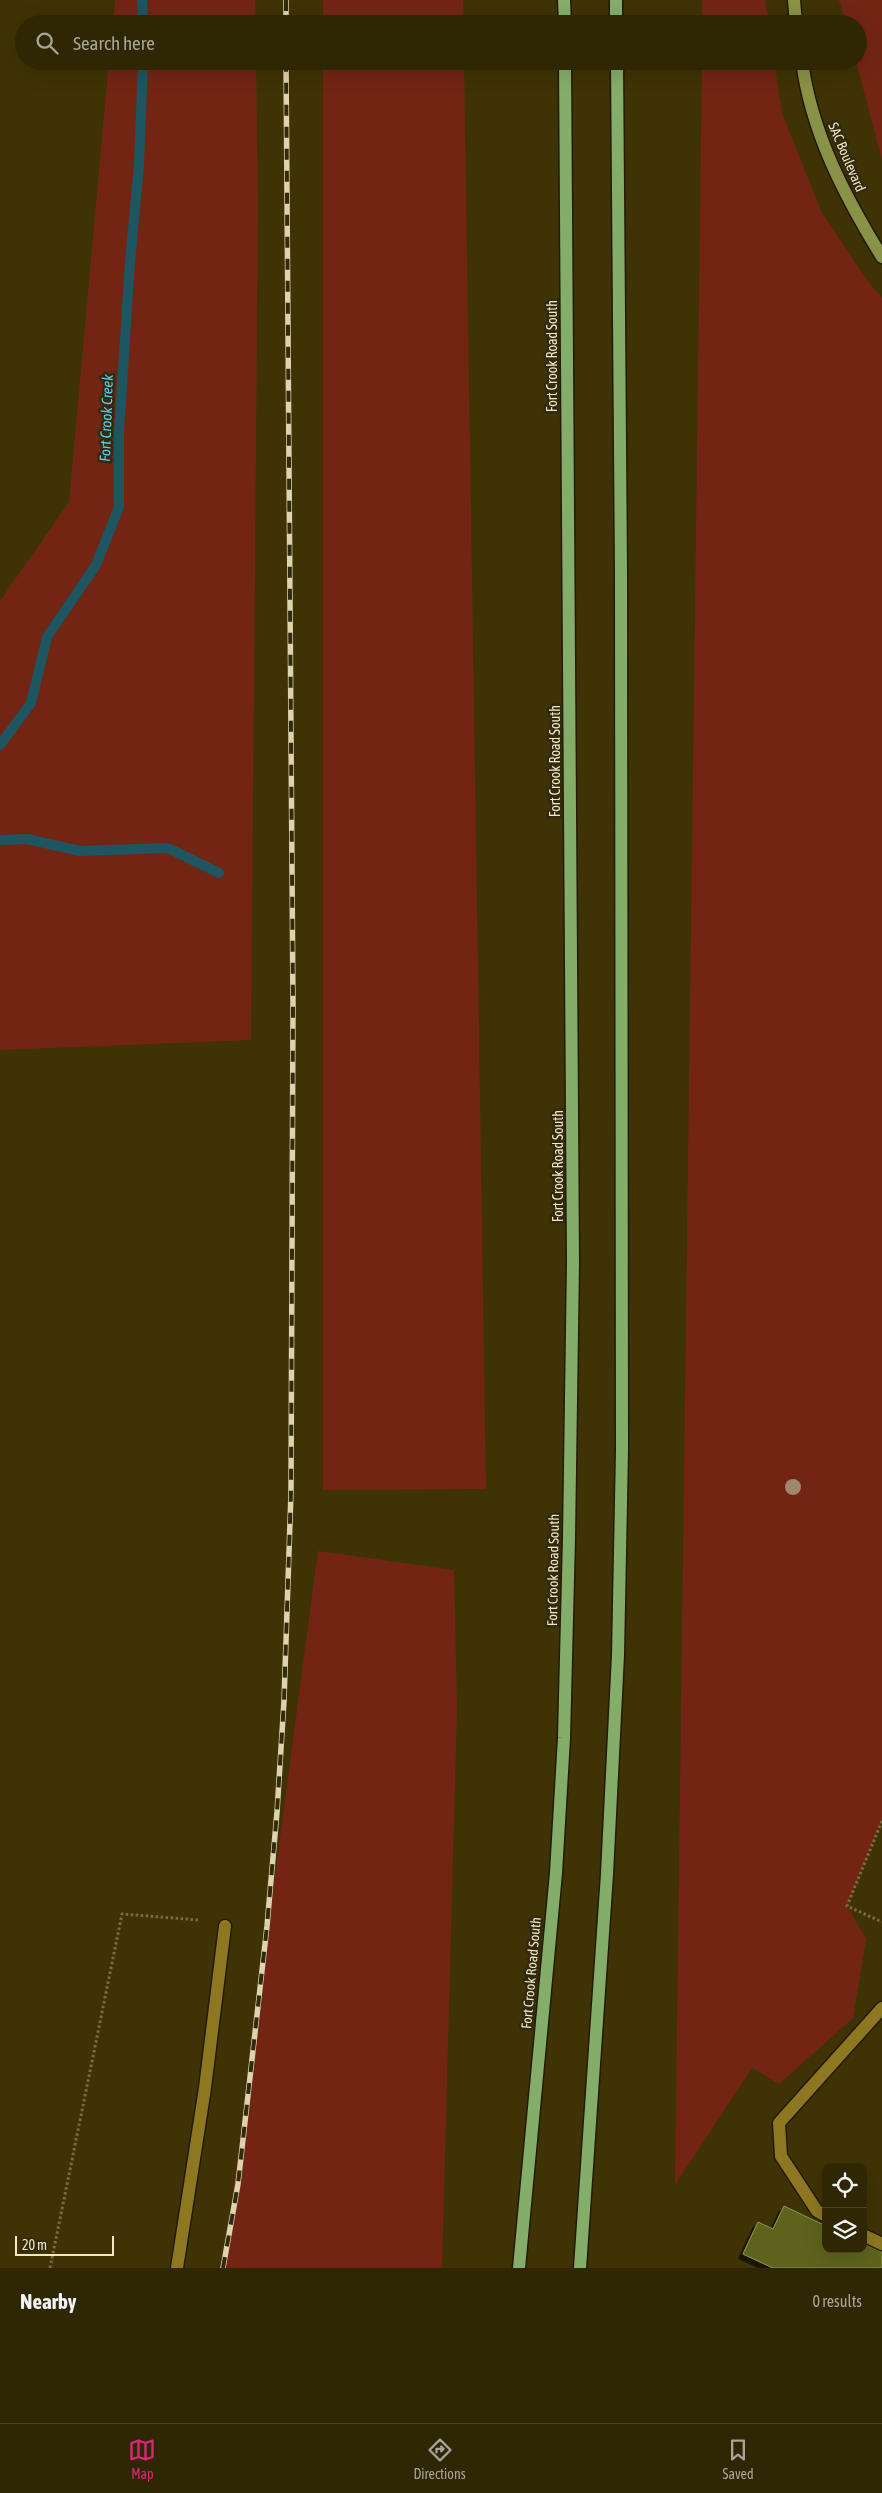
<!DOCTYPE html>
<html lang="en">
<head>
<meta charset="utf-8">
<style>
  body { margin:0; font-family:"Asap Condensed",sans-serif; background:#372e0e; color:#f1f3f6 }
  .controls { position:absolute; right:15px; bottom:15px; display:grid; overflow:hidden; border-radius:10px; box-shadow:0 5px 20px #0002 }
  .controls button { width:45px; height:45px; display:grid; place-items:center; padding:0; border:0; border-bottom:1px solid #4a4326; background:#2f2604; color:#f1f3f6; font:25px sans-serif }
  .scale { position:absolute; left:15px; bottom:12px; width:99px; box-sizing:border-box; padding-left:5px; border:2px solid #f3e8c1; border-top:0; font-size:14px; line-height:18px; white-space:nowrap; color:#f3e8c1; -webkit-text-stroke:4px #312a10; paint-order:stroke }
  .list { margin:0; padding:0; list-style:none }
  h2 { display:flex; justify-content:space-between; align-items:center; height:65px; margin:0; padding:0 20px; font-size:21px }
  h2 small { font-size:16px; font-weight:400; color:#a7a59a }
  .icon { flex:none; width:28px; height:28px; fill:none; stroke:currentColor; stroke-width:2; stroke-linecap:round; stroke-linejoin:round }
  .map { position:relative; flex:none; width:882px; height:2268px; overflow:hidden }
  .search { position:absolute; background:#2f2604; box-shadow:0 5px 20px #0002; left:15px; right:15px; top:15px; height:55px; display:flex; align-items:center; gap:12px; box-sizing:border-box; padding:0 18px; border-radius:28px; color:#a7a59a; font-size:19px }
  .sheet { height:155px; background:#2f2604 }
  nav { display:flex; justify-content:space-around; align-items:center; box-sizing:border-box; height:70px; border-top:1px solid #4a4326; background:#2f2604; font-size:14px; color:#a7a59a }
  nav a { display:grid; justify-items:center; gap:2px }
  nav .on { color:#db2777 }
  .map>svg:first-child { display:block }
  .green { fill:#732514 }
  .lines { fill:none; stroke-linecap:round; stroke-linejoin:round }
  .stream { stroke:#1d5561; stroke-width:10 }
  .building { fill:#5d631e; stroke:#8d9646; filter:url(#shadow) }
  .lane-casing { stroke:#221b03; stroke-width:15 }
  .secondary-casing { stroke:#221b03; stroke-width:15 }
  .primary-casing { stroke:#221b03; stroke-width:15 }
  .path { stroke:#786c41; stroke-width:3; stroke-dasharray:2.5 2.5; stroke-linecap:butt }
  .lane { stroke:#8d7721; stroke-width:12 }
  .secondary { stroke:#899246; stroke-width:12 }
  .primary { stroke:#85ad6a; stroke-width:12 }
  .rail-casing { stroke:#ded3ab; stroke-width:5.5 }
  .rail { stroke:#312a10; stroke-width:4; stroke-dasharray:11; stroke-linecap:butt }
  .tree { fill:#9e886f }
  .labels { text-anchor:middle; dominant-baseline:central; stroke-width:5; stroke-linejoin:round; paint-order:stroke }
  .street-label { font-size:14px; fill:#f3e8c1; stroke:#312a10 }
  .water-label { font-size:15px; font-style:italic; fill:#5fd1ea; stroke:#312a10 }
</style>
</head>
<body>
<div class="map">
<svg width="882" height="2268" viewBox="0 0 882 2268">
  <defs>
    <filter id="shadow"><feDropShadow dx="-4.5" dy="4.5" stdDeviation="0" flood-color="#0009"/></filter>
  </defs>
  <rect width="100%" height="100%" fill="#3f3305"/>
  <g class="green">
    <polygon points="115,0 255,0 256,24 113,24"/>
    <polygon points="323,0 463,0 464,24 323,24"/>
    <polygon points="702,0 765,0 769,24 702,24"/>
    <polygon points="839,0 882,0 882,160 856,61 858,61 858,24 846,24"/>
    <polygon points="109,61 256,61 258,205 251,1040 0,1050 0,601 69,502"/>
    <polygon points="323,61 464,61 486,1489 323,1490"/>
    <polygon points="702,61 774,61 782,113 821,211 869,283 882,297 882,1821 847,1906 866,1939 853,2018 779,2084 752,2068 675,2185"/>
    <polygon points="318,1551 454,1570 457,1708 442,2268 223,2268"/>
  </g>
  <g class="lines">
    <g class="stream">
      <polyline points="142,0 143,24"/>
      <polyline points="0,745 31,703 47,637 96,565 119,507 119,432 130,262 139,164 143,61"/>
      <polyline points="0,840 27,839 80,851 168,848 219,873"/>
    </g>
  </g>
  <polygon class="building" points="784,2206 826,2226 826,2249 863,2249 863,2243 882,2252 882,2268 773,2268 743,2254 758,2222 773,2229"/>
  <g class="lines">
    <g class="lane-casing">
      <g id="lane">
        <polyline points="826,2216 817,2211 781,2156 779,2123 882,2008"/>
        <polyline points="863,2235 882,2244"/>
        <polyline points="177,2268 205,2088 225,1926"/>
      </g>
    </g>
    <g class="secondary-casing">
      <g id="secondary">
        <polyline points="794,0 796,24"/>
        <path d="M 802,61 C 811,132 845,197 882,257"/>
      </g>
    </g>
    <g class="primary-casing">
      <g id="primary">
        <polyline points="564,0 565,24"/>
        <polyline points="616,0 616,24"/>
        <polyline points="519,2268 556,1873 564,1738 569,1538 573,1262 565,61"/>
        <polyline points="580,2268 607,1874 618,1655 622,1450 621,573 617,61"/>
      </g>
    </g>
    <g class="path">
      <polyline points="882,1821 847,1906 882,1922"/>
      <polyline points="50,2268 122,1914 198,1920"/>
    </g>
    <use href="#lane" class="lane"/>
    <use href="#secondary" class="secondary"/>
    <use href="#primary" class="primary"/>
    <g class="rail-casing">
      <g id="rail">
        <polyline points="286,0 286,24"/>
        <polyline points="223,2268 238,2184 267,1926 277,1812 284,1701 291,1492 293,1005 286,61"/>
      </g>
    </g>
    <use href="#rail" class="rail"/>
  </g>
  <circle class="tree" cx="793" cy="1487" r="8"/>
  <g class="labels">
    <g class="street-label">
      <text transform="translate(847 157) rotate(67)">SAC Boulevard</text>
      <text transform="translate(552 356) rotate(-90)">Fort Crook Road South</text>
      <text transform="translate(555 761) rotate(-90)">Fort Crook Road South</text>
      <text transform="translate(558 1166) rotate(-90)">Fort Crook Road South</text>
      <text transform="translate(553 1570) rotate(-89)">Fort Crook Road South</text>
      <text transform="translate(531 1973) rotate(-85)">Fort Crook Road South</text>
    </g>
    <g class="water-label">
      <text transform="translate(106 418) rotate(-88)">Fort Crook Creek</text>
    </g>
  </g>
</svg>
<div class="controls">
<button><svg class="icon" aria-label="locate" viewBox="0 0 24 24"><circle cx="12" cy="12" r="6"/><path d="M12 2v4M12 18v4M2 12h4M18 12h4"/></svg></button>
<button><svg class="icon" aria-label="layers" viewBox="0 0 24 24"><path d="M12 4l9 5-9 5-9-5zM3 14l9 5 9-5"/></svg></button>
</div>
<div class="scale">20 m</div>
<div class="search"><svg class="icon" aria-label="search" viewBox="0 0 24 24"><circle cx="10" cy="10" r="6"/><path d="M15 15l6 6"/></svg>Search here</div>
</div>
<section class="sheet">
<h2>Nearby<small>0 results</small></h2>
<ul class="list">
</ul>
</section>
<nav>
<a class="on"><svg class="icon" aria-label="map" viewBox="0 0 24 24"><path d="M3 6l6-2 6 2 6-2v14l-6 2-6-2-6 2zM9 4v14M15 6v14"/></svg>Map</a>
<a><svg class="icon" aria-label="directions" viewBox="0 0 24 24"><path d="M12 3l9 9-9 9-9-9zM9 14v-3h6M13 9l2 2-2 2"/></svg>Directions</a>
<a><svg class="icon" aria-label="saved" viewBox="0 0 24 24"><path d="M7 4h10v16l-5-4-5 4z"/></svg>Saved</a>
</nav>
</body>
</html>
